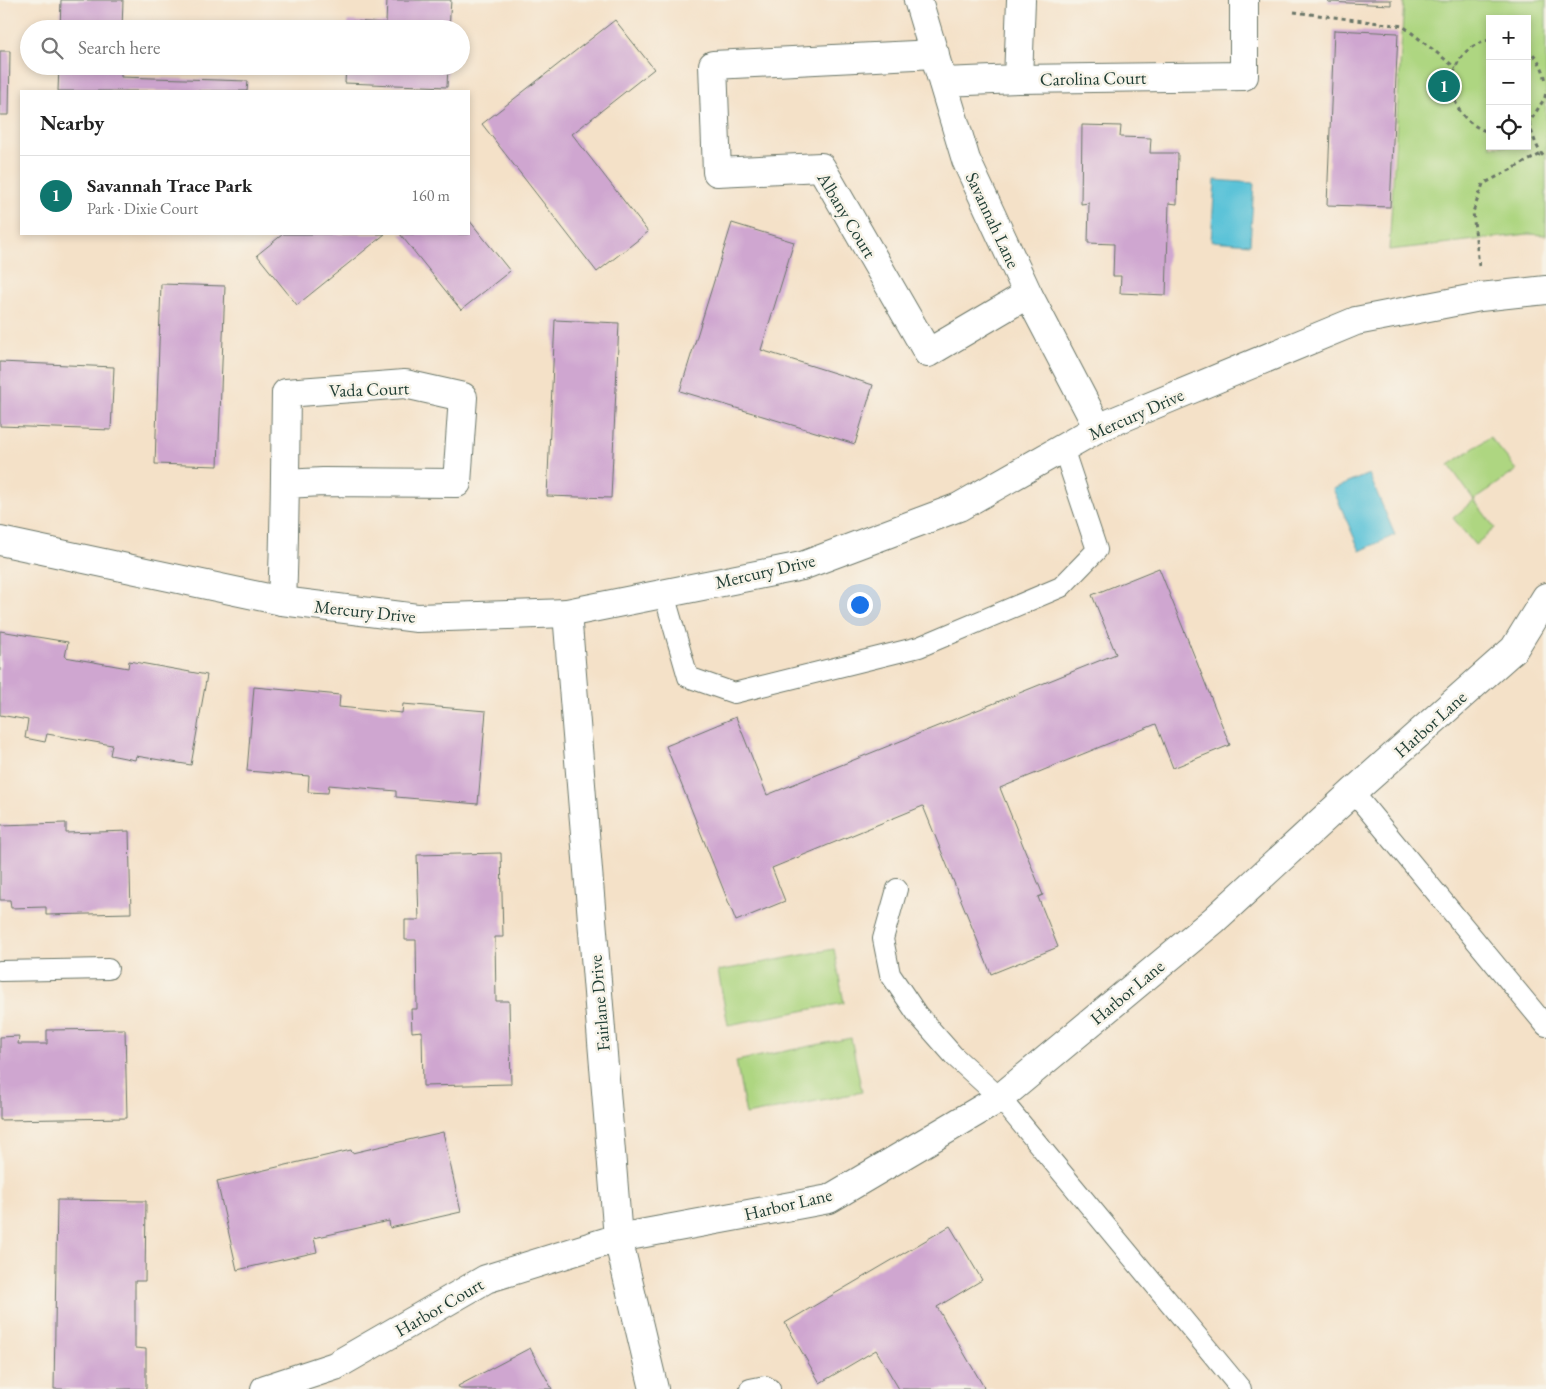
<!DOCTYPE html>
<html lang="en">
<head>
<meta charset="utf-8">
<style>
  body { margin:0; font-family:"EB Garamond",serif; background:#f2f2f2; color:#222 }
  .controls { position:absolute; right:15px; top:15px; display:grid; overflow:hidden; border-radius:0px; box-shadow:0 2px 8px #0003 }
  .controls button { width:45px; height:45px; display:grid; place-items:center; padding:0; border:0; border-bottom:1px solid #e0e0e0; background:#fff; color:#222; font:25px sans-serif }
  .you { position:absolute; left:859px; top:604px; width:18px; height:18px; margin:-12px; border:4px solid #fff; border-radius:50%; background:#1a73e8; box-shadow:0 0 0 8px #1a73e833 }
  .badge { display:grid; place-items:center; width:32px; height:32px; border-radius:50%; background:#0f766e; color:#fff; font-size:16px; font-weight:700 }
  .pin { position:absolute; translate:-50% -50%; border:2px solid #fff; box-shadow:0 1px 5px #0006 }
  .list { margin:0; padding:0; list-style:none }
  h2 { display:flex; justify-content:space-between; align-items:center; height:65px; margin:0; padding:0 20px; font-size:21px }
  h2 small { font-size:16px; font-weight:400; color:#767676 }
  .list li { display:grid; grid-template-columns:32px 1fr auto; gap:15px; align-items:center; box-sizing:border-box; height:80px; padding:0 20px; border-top:1px solid #e0e0e0 }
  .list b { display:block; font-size:19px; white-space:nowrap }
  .list p { margin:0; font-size:16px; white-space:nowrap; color:#767676 }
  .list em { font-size:16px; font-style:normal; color:#767676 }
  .icon { flex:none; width:28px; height:28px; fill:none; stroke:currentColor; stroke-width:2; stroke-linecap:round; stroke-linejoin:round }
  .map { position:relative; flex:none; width:1546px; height:1389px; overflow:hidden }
  .search { position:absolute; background:#fff; box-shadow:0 2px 8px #0003; left:20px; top:20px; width:450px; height:55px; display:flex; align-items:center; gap:12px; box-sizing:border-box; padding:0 18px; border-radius:28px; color:#767676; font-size:19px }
  .panel { position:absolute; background:#fff; box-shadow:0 2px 8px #0003; left:20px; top:90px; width:450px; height:145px; border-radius:0px }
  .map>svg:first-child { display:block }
  .green { fill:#aed681; stroke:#668a5a; fill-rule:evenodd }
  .water { fill:#5cc3d8; stroke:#3e8086 }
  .building { fill:#cfa6d0 }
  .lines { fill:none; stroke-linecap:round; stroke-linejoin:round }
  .service-casing { stroke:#6a7668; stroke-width:22 }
  .minor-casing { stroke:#6a7668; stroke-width:30 }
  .path { stroke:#6a7668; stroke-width:3; stroke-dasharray:4 4; stroke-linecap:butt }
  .service { stroke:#fff; stroke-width:20 }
  .minor { stroke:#fff; stroke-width:28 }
  .labels { text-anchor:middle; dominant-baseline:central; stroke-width:5; stroke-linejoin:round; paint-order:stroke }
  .street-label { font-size:18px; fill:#1f3d34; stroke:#f7f3e8 }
</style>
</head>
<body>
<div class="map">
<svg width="1546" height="1389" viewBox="0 0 1546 1389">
  <rect width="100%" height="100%" fill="#f7f3e8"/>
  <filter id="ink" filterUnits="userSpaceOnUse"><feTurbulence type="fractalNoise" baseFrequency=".02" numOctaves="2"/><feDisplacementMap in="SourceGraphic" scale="10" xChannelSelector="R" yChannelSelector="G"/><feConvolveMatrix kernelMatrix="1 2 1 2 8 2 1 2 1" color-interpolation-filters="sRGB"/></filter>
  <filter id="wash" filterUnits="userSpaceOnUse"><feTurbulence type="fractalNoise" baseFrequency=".0096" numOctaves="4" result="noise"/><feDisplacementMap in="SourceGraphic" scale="20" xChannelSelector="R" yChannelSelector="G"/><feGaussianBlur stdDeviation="1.12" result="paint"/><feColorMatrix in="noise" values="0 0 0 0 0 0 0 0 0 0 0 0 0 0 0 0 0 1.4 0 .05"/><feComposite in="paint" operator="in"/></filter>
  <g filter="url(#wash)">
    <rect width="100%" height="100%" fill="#f4e1c8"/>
    <g class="green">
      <path d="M 1404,0 L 1546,0 L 1546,235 L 1528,234 L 1389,250 ZM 1490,19 L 1527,19 L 1527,146 L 1490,146 Z"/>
      <polygon points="1490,437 1517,470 1474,500 1495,528 1475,545 1453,518 1474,500 1449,465"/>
      <polygon points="834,949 844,1003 728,1025 718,971"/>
      <polygon points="851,1038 862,1092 746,1115 736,1061"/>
    </g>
    <g class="water">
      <polygon points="1215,180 1254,183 1250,244 1211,241"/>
      <polygon points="1369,474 1395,535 1360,551 1333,489"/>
    </g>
    <g id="blocks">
      <g class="building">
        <polygon points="61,0 123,0 122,29 60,29"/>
        <polygon points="387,0 451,0 449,29 348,29 348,21 386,23"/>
        <polygon points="1328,0 1391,0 1391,5 1328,2"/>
        <polygon points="615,20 654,69 572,134 648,232 597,272 482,124"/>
        <polygon points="1334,30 1398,33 1390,207 1327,205"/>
        <polygon points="0,51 10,51 9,115 0,115"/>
        <polygon points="59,66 121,66 121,77 248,81 247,91 58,91"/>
        <polygon points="346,66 448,66 447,87 345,83"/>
        <polygon points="1082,125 1121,126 1120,137 1151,138 1150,153 1178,153 1177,204 1169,203 1166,295 1120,293 1121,276 1113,276 1114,244 1088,243 1089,203 1081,204"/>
        <polygon points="469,220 510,271 461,310 400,234 469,234"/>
        <polygon points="732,223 794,242 761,350 873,385 855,444 680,391"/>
        <polygon points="283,234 385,234 297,305 257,255"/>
        <polygon points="161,284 225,286 218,466 155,464"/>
        <polygon points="555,320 619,323 611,498 547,496"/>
        <polygon points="0,362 114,367 111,430 0,426"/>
        <polygon points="1159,568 1230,745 1173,768 1156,724 1000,788 1043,895 1038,897 1058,947 991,974 923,806 772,868 785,901 736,921 666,746 736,717 767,795 1116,654 1092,595"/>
        <polygon points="0,631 68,642 65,657 128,668 129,661 207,675 191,765 136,756 135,760 110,755 112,745 47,734 45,742 25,738 28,720 0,715"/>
        <polygon points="254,687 340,695 339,707 402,713 403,704 486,711 478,804 396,797 396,791 329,785 328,793 308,792 309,776 247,771"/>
        <polygon points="66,823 66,833 129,831 131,913 46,915 46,907 11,908 10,900 0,900 0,825"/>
        <polygon points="501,853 503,937 495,937 496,1001 509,1001 511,1084 423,1086 422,1031 412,1032 411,1009 417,1009 416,940 405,940 405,920 419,920 417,855"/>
        <polygon points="125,1029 127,1118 0,1120 0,1037 19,1036 18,1044 47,1044 47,1030"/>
        <polygon points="443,1132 461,1212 390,1228 389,1221 314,1238 317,1252 237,1270 217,1181 351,1150 352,1153"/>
        <polygon points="57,1200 146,1201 145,1281 135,1281 135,1348 146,1349 146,1389 54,1389"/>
        <polygon points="950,1226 982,1280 937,1307 985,1389 899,1389 876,1350 820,1383 785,1323"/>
        <polygon points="530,1348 552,1389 460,1389 458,1386"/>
      </g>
    </g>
  </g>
  <g filter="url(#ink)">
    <use href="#blocks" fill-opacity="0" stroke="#6a7668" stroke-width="1"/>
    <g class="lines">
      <g class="service-casing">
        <g id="service">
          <polyline points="664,594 688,677 734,693 919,647 1061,587 1097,550 1063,448"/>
          <polyline points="1353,792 1546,1026"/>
          <polyline points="897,889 883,939 890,974 917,1014 954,1056 1000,1098 1241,1389"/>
          <polyline points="0,971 108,969"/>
          <polyline points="750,1389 765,1386 770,1389"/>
        </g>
      </g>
      <g class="minor-casing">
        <g id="minor">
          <polyline points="918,0 966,160 1028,294 1098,428"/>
          <polyline points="935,54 713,65 717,172 821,167 928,353 1028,294"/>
          <polyline points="1018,79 1021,0"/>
          <polyline points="943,82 1018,79 1244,76 1244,0"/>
          <polyline points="0,541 282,601 417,618 567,613 802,566 959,507 1098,428 1356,321 1480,297 1546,290"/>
          <path d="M 282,601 C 285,532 285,463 286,393 L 405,384 L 463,397 L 457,483 L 323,482 L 285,484"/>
          <polyline points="567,613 618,1238 654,1389"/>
          <polyline points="265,1389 335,1366 486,1279 618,1238 829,1199 1000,1098 1214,920 1353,792 1514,649 1546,597"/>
        </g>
      </g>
      <g class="path">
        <polyline points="1294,12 1403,26 1456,68"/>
        <path d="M 1490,40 C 1440,49 1440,120 1490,132"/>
        <path d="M 1527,49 C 1538,57 1544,69 1546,82"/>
        <polyline points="1545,98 1546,90"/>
        <path d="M 1529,123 C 1533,136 1536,149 1546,159"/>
        <polyline points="1527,124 1529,123 1546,96"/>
        <polyline points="1479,266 1473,212 1483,184 1541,154"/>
      </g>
      <use href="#service" class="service"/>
      <use href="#minor" class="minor"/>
    </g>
  </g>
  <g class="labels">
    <g class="street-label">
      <text transform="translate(1093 78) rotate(-1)">Carolina Court</text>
      <text transform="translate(847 215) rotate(59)">Albany Court</text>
      <text transform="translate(993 220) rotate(65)">Savannah Lane</text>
      <text transform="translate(369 389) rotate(-2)">Vada Court</text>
      <text transform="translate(1136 414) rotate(-24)">Mercury Drive</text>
      <text transform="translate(765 571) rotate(-13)">Mercury Drive</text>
      <text transform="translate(365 611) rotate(6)">Mercury Drive</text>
      <text transform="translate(1430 724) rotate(-42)">Harbor Lane</text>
      <text transform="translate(1127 992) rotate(-40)">Harbor Lane</text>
      <text transform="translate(599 1003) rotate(-95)">Fairlane Drive</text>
      <text transform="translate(788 1204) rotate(-13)">Harbor Lane</text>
      <text transform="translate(439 1307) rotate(-30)">Harbor Court</text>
    </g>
  </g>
</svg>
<div class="controls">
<button>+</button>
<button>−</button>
<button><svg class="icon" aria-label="locate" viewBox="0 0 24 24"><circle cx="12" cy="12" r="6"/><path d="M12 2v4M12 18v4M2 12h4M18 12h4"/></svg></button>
</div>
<div class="you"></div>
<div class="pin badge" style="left:1444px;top:86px">1</div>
<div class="search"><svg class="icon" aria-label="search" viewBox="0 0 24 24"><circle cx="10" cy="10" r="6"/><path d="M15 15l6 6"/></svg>Search here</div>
<section class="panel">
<h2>Nearby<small></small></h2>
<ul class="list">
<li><span class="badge">1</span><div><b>Savannah Trace Park</b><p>Park · Dixie Court</p></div><em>160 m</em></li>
</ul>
</section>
</div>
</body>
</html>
